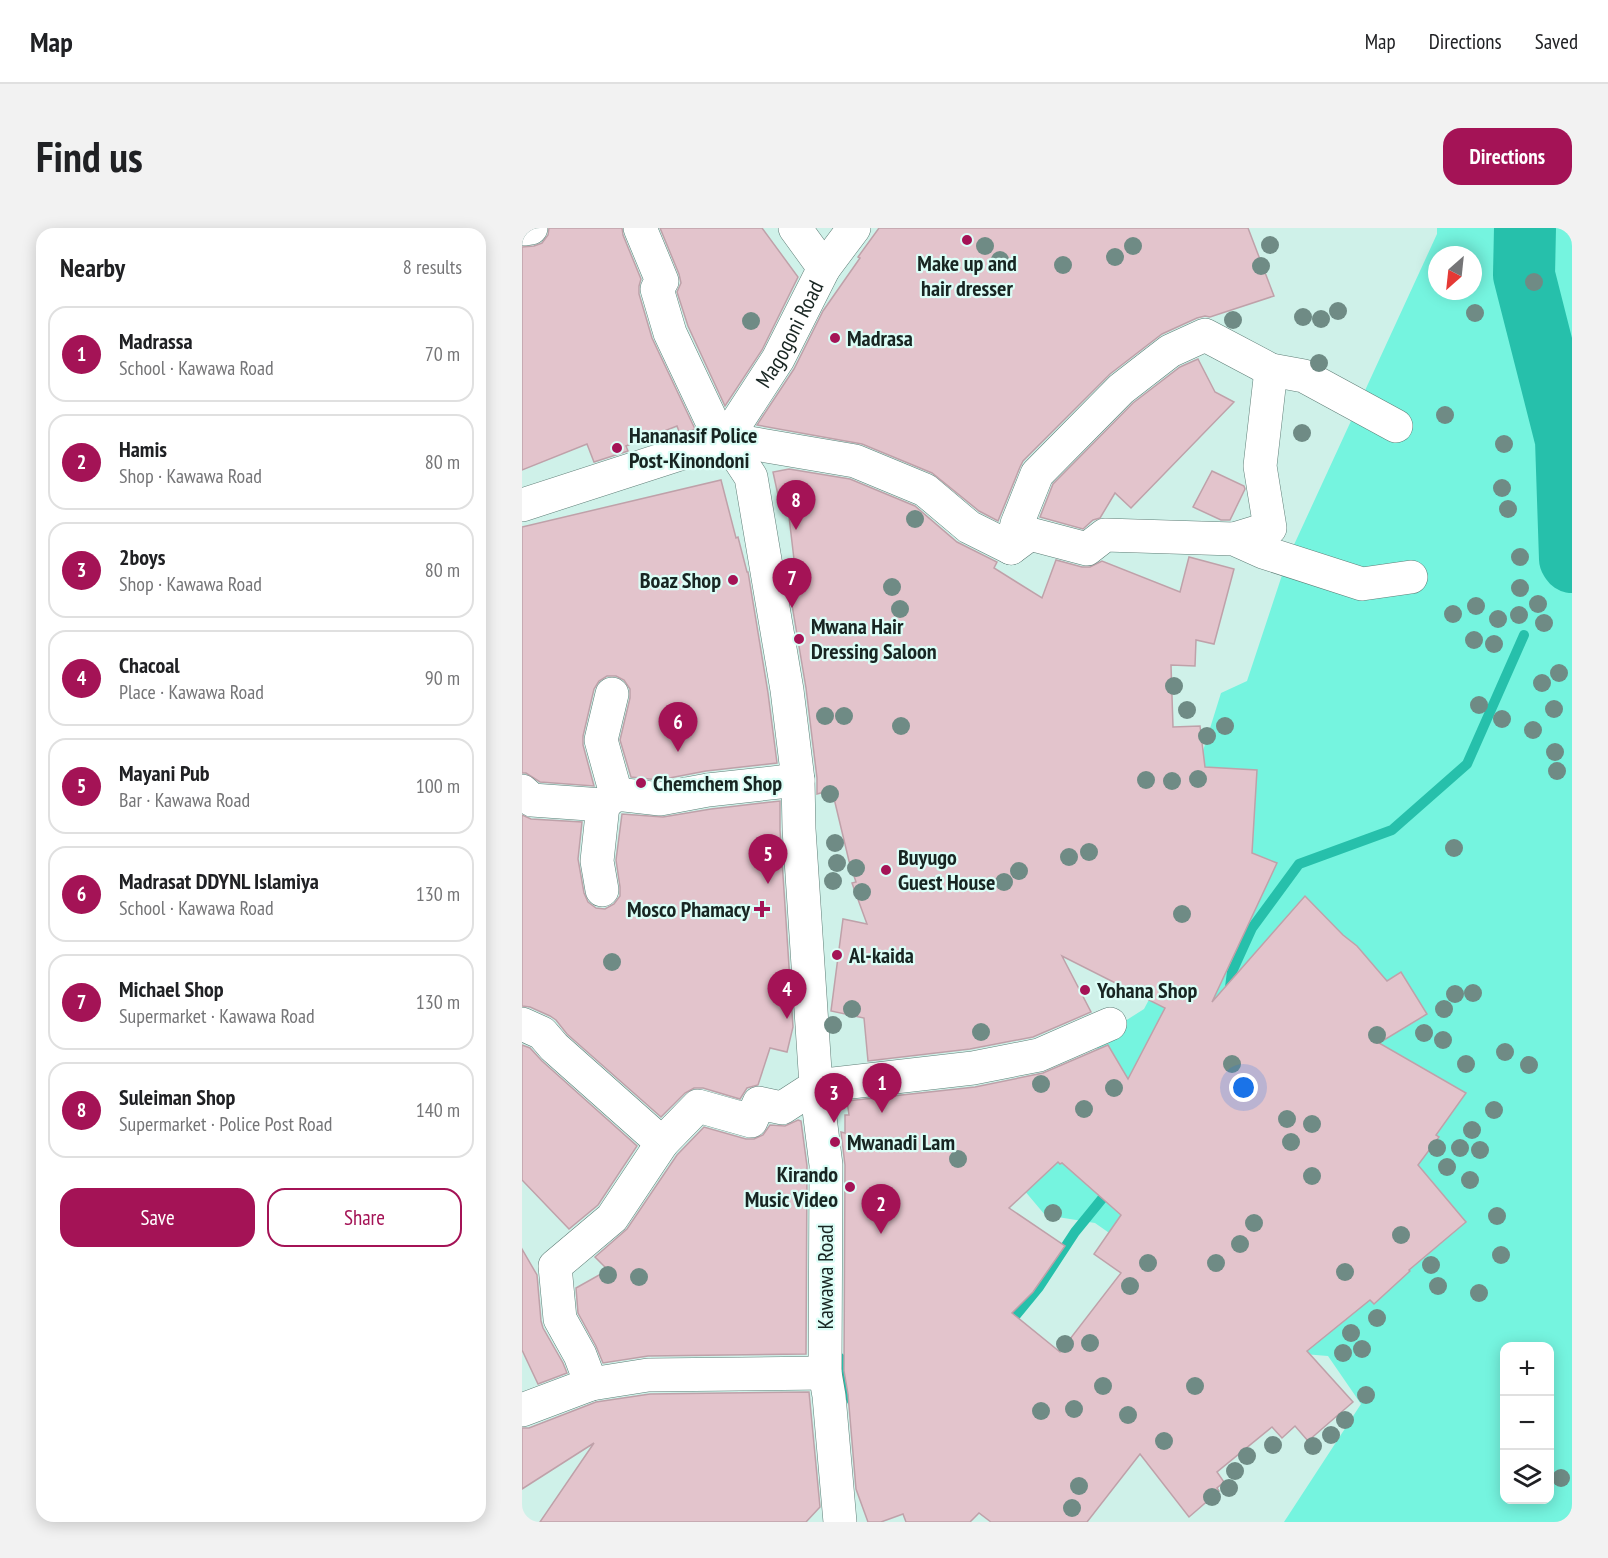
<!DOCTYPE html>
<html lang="en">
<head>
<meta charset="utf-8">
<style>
  body { margin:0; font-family:"PT Sans Narrow",sans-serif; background:#f2f2f2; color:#202124 }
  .controls { position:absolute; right:18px; bottom:18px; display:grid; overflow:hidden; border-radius:12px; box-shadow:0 3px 15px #0003 }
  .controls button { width:54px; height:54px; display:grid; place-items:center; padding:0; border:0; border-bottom:2px solid #e0e0e0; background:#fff; color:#202124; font:30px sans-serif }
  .compass { position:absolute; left:906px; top:18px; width:54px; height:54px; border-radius:50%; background:#fff; box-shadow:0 3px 15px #0003; rotate:207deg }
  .you { position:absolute; left:722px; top:860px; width:21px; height:21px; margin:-15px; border:4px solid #fff; border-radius:50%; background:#1a73e8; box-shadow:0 0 0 9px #1a73e833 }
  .badge { display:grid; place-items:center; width:39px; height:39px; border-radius:50%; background:#a41356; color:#fff; font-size:20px; font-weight:700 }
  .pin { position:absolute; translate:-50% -50px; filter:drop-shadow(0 2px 3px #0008) }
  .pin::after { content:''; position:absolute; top:32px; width:21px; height:18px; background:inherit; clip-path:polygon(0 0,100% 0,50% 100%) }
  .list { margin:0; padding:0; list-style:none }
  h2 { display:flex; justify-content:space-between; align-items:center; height:78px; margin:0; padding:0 24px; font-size:26px }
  h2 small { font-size:20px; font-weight:400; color:#757577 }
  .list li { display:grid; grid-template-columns:39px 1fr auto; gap:18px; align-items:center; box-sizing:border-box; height:96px; margin:0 12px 12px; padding:0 12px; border:2px solid #e0e0e0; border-radius:18px }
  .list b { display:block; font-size:22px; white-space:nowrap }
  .list p { margin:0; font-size:20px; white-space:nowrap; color:#757577 }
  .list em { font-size:20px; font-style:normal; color:#757577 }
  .actions { display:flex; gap:12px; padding:18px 24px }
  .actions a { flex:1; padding:14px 0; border:2px solid #a41356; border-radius:18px; text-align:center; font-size:21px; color:#a41356 }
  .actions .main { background:#a41356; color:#fff }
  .icon { flex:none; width:33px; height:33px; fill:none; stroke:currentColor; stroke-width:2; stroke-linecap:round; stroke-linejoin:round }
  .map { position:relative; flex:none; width:1050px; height:1294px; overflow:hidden; border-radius:18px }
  header { display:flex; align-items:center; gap:36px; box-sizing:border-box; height:84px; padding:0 30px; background:#fff; border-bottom:2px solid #e0e0e0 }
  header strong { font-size:28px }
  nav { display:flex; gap:33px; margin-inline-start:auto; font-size:21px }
  .intro { display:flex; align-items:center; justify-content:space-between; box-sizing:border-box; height:144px; padding:0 36px }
  h1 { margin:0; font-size:42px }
  .button { padding:15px 27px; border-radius:18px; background:#a41356; color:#fff; font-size:21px; font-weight:700 }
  main { display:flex; gap:36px; padding:0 36px }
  aside { flex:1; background:#fff; border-radius:18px; box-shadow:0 3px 15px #0003 }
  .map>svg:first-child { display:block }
  .green { fill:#75f4df; fill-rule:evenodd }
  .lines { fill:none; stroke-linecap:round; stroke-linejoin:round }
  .stream { stroke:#26c0ab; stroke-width:10 }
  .river { stroke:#26c0ab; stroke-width:62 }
  .building { fill:#e3c4cc; stroke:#bfa1a9; stroke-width:1.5; fill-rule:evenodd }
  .minor-casing { stroke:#5f7e77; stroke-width:34 }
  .minor { stroke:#fff; stroke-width:33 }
  .tree { fill:#6f8b85 }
  .poi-dot { fill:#a41356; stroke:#dcfef7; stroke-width:2 }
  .labels { text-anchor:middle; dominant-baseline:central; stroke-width:4.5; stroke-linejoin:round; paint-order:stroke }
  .poi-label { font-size:22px; font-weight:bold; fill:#182522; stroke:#dcfef7; text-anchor:start }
  .street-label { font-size:22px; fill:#182522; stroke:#dcfef7 }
</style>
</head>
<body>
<header>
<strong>Map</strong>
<nav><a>Map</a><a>Directions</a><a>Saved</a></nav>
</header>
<div class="intro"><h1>Find us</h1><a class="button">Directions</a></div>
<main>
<aside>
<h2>Nearby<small>8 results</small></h2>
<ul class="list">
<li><span class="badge">1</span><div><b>Madrassa</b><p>School · Kawawa Road</p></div><em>70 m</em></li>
<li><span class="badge">2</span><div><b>Hamis</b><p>Shop · Kawawa Road</p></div><em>80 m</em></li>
<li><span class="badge">3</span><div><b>2boys</b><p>Shop · Kawawa Road</p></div><em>80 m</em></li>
<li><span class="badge">4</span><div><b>Chacoal</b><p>Place · Kawawa Road</p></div><em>90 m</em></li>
<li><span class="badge">5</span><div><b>Mayani Pub</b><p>Bar · Kawawa Road</p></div><em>100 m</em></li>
<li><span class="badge">6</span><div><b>Madrasat DDYNL Islamiya</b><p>School · Kawawa Road</p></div><em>130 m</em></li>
<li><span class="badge">7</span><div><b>Michael Shop</b><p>Supermarket · Kawawa Road</p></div><em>130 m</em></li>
<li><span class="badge">8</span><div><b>Suleiman Shop</b><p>Supermarket · Police Post Road</p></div><em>140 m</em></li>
</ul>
<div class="actions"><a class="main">Save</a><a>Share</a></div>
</aside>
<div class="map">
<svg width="1050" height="1294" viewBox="0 0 1050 1294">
  <rect width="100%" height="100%" fill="#cff1e9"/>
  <path class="green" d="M 915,0 L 1050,0 L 1050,1294 L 762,1294 L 839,1176 L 806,1128 L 757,1124 L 573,995 L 523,987 L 491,949 L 570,827 L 589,802 L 622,781 L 646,736 L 671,555 L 699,465 L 725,453 L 765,332 L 915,6 ZM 915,27 L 951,27 L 951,63 L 915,63 ZM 982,1118 L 1028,1118 L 1028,1272 L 982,1272 Z"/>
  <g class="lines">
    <g class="stream">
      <polyline points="1045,240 1050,242"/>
      <polyline points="707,767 710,744 730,700 777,636 870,602 945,536 1002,407"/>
      <polyline points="486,1097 517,1059 553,1004 588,961"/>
      <polyline points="318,1130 321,1152 330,1173"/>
    </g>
    <polyline class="river" points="1003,0 1002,47 1044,212 1048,331 1050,334"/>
  </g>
  <g class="building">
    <polygon points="27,0 100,0 101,7 119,51 117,58 117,66 130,110 173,201 158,206 155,198 104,218 106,223 72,234 65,216 0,242 0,19 12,18 20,15 26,7"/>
    <polygon points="138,0 240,0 276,49 240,122 203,178 166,98 155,64 159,55 157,46"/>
    <polygon points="357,0 726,0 752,68 688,89 683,88 675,90 640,106 588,146 501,233 498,239 476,293 457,283 410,245 340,216 235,197 272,141 301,83 338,30 336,29"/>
    <polygon points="676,131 693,164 712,174 609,280 593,265 578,290 571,292 561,301 518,289 531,256 611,175 658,139"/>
    <path d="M 267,241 L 328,251 L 393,278 L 435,314 L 475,334 L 472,340 L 520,370 L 534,332 L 560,339 L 568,339 L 580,333 L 658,364 L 667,329 L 712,341 L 692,416 L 674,412 L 673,438 L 649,437 L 651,499 L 678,498 L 683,539 L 735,542 L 730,625 L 755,635 L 690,774 L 783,668 L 821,707 L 835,718 L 865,753 L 879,744 L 905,786 L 857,815 L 944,865 L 914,907 L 917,909 L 896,937 L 944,994 L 887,1042 L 888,1043 L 852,1076 L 848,1072 L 785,1123 L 831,1174 L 786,1213 L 773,1198 L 760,1210 L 750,1199 L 695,1244 L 702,1254 L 695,1260 L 697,1263 L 667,1289 L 618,1226 L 565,1294 L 469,1294 L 457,1285 L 448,1294 L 384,1294 L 381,1286 L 359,1294 L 346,1294 L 334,1261 L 326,1166 L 322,1143 L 323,937 L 319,904 L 323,905 L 323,887 L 327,887 L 325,873 L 453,859 L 521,845 L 586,817 L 606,851 L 643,780 L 540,728 L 569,784 L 511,809 L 448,821 L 346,833 L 342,790 L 309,783 L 321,691 L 345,696 L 330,655 L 334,654 L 327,633 L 310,562 L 295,566 L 295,550 L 284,460 L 264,341 L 273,340 L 266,280 L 259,281 L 251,244 ZM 536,934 L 538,936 L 540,935 L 599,987 L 572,1026 L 599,1045 L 538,1124 L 490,1085 L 511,1064 L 543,1018 L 487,980 Z"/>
    <polygon points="690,243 722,258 723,261 708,292 699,292 671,279"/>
    <polygon points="199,252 214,310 216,309 225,344 226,344 246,465 255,535 184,543 137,552 109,549 98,512 108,470 108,461 102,452 94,448 85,448 77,453 72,461 61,508 61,517 72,558 18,554 4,545 0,545 0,299"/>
    <polygon points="258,573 258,602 271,799 265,824 248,820 236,857 225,860 218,871 181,860 172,860 163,865 139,889 45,806 34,792 28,788 8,779 0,778 0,587 9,591 60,594 56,631 62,665 66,674 74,680 83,681 92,676 98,668 98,659 94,632 100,586 141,589 189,581"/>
    <polygon points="0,817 8,820 20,833 115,918 76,977 47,1001 0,952"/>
    <polygon points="276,892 279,893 285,938 284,1126 126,1128 81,1135 74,1118 56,1085 54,1060 86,1042 73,1029 105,1001 155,927 182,899 224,911 232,911 241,907 248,897 263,898"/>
    <polygon points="0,1021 15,1047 19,1093 21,1100 41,1135 45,1145 16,1156 0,1122"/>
    <polygon points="287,1164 298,1279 284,1294 18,1294 72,1215 0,1261 0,1200 7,1200 74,1174 128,1166"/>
  </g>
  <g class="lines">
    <g class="minor-casing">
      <g id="minor">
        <polyline points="118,0 140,53 135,61 148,105 192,198 204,211 229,249 265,462 276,552 277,601 294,858 304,937 303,1145 307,1168 318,1294"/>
        <polyline points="3,1 9,0"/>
        <polyline points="302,40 332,0"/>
        <path id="s1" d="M 204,211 L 256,131 L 302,40 L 273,0"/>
        <polyline points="0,277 204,211 333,233 403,262 447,299 489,320 508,306 565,321 583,307 712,311 741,324 840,356 889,349"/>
        <polyline points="712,311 748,300 738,238 749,142"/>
        <polyline points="489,320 495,296 515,246 599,161 648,123 683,107 749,142 782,148 874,198"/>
        <polyline points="90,466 79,512 94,566"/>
        <polyline points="0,563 10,572 81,577 94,566 138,571 186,562 276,552"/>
        <polyline points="80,662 75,633 81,577"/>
        <polyline points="0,796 20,805 32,819 140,915"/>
        <polyline points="69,1156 58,1127 38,1091 33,1038 90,990 140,915 176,878 229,893 237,875 260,880 294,858 451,840 517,827 588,796"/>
        <polyline points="0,1182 69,1156 126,1147 303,1145"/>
      </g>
    </g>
    <use href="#minor" class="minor"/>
  </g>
  <g class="tree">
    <circle cx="748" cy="17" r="9"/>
    <circle cx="463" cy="18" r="9"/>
    <circle cx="611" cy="18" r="9"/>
    <circle cx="593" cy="29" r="9"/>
    <circle cx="478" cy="32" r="9"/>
    <circle cx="541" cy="37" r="9"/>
    <circle cx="739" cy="38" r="9"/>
    <circle cx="1012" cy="54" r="9"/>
    <circle cx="816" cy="83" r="9"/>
    <circle cx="953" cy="85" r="9"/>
    <circle cx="781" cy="89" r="9"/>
    <circle cx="799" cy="91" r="9"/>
    <circle cx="711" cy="92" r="9"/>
    <circle cx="229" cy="93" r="9"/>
    <circle cx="797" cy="135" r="9"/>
    <circle cx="923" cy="187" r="9"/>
    <circle cx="780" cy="205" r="9"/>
    <circle cx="982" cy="216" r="9"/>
    <circle cx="980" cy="260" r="9"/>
    <circle cx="986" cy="281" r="9"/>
    <circle cx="393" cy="291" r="9"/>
    <circle cx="998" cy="329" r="9"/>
    <circle cx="370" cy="359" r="9"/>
    <circle cx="998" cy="360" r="9"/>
    <circle cx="1016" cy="376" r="9"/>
    <circle cx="954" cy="378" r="9"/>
    <circle cx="378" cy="381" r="9"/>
    <circle cx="931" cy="386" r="9"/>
    <circle cx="997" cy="387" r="9"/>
    <circle cx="976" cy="391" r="9"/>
    <circle cx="1022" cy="395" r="9"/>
    <circle cx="952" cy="412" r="9"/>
    <circle cx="972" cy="416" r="9"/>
    <circle cx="1037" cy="445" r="9"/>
    <circle cx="1020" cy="455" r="9"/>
    <circle cx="652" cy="458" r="9"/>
    <circle cx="957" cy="477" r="9"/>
    <circle cx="1032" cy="481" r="9"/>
    <circle cx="665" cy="482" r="9"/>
    <circle cx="303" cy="488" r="9"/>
    <circle cx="322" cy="488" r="9"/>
    <circle cx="980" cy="491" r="9"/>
    <circle cx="379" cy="498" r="9"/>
    <circle cx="703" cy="498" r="9"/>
    <circle cx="1011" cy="502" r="9"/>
    <circle cx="685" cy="508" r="9"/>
    <circle cx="1033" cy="524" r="9"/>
    <circle cx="1035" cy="543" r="9"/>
    <circle cx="676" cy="551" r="9"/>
    <circle cx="624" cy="552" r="9"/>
    <circle cx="650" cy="553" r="9"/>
    <circle cx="308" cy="566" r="9"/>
    <circle cx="313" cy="615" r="9"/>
    <circle cx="932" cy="620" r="9"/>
    <circle cx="567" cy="624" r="9"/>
    <circle cx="547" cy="629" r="9"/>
    <circle cx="315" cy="635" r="9"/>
    <circle cx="334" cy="640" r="9"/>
    <circle cx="497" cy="643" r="9"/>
    <circle cx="311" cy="653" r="9"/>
    <circle cx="482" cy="654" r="9"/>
    <circle cx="340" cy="664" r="9"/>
    <circle cx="660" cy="686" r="9"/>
    <circle cx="90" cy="734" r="9"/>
    <circle cx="951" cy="765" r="9"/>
    <circle cx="933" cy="766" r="9"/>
    <circle cx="330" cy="781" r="9"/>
    <circle cx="922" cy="781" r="9"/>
    <circle cx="311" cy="797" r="9"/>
    <circle cx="459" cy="804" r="9"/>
    <circle cx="902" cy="805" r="9"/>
    <circle cx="855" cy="807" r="9"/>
    <circle cx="921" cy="812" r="9"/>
    <circle cx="983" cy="824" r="9"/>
    <circle cx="710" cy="836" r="9"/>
    <circle cx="944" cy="836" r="9"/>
    <circle cx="1007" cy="837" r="9"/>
    <circle cx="519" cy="856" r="9"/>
    <circle cx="592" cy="860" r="9"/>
    <circle cx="562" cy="881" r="9"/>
    <circle cx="972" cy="882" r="9"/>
    <circle cx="765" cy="891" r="9"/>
    <circle cx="790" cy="896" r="9"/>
    <circle cx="950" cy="902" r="9"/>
    <circle cx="769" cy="914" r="9"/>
    <circle cx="915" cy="920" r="9"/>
    <circle cx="938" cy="920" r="9"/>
    <circle cx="958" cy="922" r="9"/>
    <circle cx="436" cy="931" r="9"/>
    <circle cx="925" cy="939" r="9"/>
    <circle cx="790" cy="948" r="9"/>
    <circle cx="948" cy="952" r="9"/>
    <circle cx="531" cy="985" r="9"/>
    <circle cx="975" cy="988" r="9"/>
    <circle cx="732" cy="995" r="9"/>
    <circle cx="879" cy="1007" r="9"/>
    <circle cx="718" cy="1016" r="9"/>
    <circle cx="979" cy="1027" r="9"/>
    <circle cx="626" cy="1035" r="9"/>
    <circle cx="694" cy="1035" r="9"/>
    <circle cx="909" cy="1037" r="9"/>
    <circle cx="823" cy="1044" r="9"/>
    <circle cx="86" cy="1047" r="9"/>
    <circle cx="117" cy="1049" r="9"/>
    <circle cx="608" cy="1058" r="9"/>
    <circle cx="916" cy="1058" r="9"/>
    <circle cx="957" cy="1065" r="9"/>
    <circle cx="855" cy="1090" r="9"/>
    <circle cx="829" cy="1105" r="9"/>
    <circle cx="568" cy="1115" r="9"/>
    <circle cx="543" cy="1116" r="9"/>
    <circle cx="840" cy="1121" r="9"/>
    <circle cx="821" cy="1125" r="9"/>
    <circle cx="581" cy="1158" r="9"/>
    <circle cx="673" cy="1158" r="9"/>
    <circle cx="844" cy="1167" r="9"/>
    <circle cx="552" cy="1181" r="9"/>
    <circle cx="519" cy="1183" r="9"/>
    <circle cx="606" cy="1187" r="9"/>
    <circle cx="823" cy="1192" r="9"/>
    <circle cx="809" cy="1207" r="9"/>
    <circle cx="642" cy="1213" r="9"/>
    <circle cx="751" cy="1217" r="9"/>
    <circle cx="791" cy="1218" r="9"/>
    <circle cx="725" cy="1228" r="9"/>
    <circle cx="713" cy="1243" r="9"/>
    <circle cx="1039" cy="1250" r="9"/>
    <circle cx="557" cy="1258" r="9"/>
    <circle cx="707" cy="1260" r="9"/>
    <circle cx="690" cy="1269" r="9"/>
    <circle cx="550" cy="1280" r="9"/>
  </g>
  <g class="poi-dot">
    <circle cx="445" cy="12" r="6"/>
    <circle cx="313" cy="110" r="6"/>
    <circle cx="95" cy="220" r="6"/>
    <circle cx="211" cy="352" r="6"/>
    <circle cx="277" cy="411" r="6"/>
    <circle cx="119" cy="555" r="6"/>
    <circle cx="364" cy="642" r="6"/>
    <path d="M237 672h6v6h6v6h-6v6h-6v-6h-6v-6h6z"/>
    <circle cx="315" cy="727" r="6"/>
    <circle cx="563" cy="762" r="6"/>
    <circle cx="313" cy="914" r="6"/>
    <circle cx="328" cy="959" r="6"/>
  </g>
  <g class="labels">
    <g class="poi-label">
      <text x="445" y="35" text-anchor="middle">Make up and<tspan x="445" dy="25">hair dresser</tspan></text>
      <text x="325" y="110">Madrasa</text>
      <text x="107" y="207">Hananasif Police<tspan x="107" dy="25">Post-Kinondoni</tspan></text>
      <text x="199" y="352" text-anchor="end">Boaz Shop</text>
      <text x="289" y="398">Mwana Hair<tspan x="289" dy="25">Dressing Saloon</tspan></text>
      <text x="131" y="555">Chemchem Shop</text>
      <text x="376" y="629">Buyugo<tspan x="376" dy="25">Guest House</tspan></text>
      <text x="228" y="681" text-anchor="end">Mosco Phamacy</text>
      <text x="327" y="727">Al-kaida</text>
      <text x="575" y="762">Yohana Shop</text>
      <text x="325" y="914">Mwanadi Lam</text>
      <text x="316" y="946" text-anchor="end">Kirando<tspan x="316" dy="25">Music Video</tspan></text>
    </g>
    <g class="street-label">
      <text stroke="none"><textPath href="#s1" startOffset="123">Magogoni Road</textPath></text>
      <text transform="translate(303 1049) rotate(-90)">Kawawa Road</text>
    </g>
  </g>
</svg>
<div class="controls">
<button>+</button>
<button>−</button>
<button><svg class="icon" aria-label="layers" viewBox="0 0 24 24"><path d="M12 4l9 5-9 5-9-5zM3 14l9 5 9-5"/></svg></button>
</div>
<svg class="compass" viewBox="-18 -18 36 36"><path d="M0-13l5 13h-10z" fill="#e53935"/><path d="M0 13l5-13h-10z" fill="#757577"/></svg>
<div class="you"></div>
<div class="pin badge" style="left:360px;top:885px">1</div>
<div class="pin badge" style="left:359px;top:1006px">2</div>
<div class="pin badge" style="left:312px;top:895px">3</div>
<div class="pin badge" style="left:265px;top:791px">4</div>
<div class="pin badge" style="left:246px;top:656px">5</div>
<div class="pin badge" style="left:156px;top:524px">6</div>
<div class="pin badge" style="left:270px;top:380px">7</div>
<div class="pin badge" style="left:274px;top:302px">8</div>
</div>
</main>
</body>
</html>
